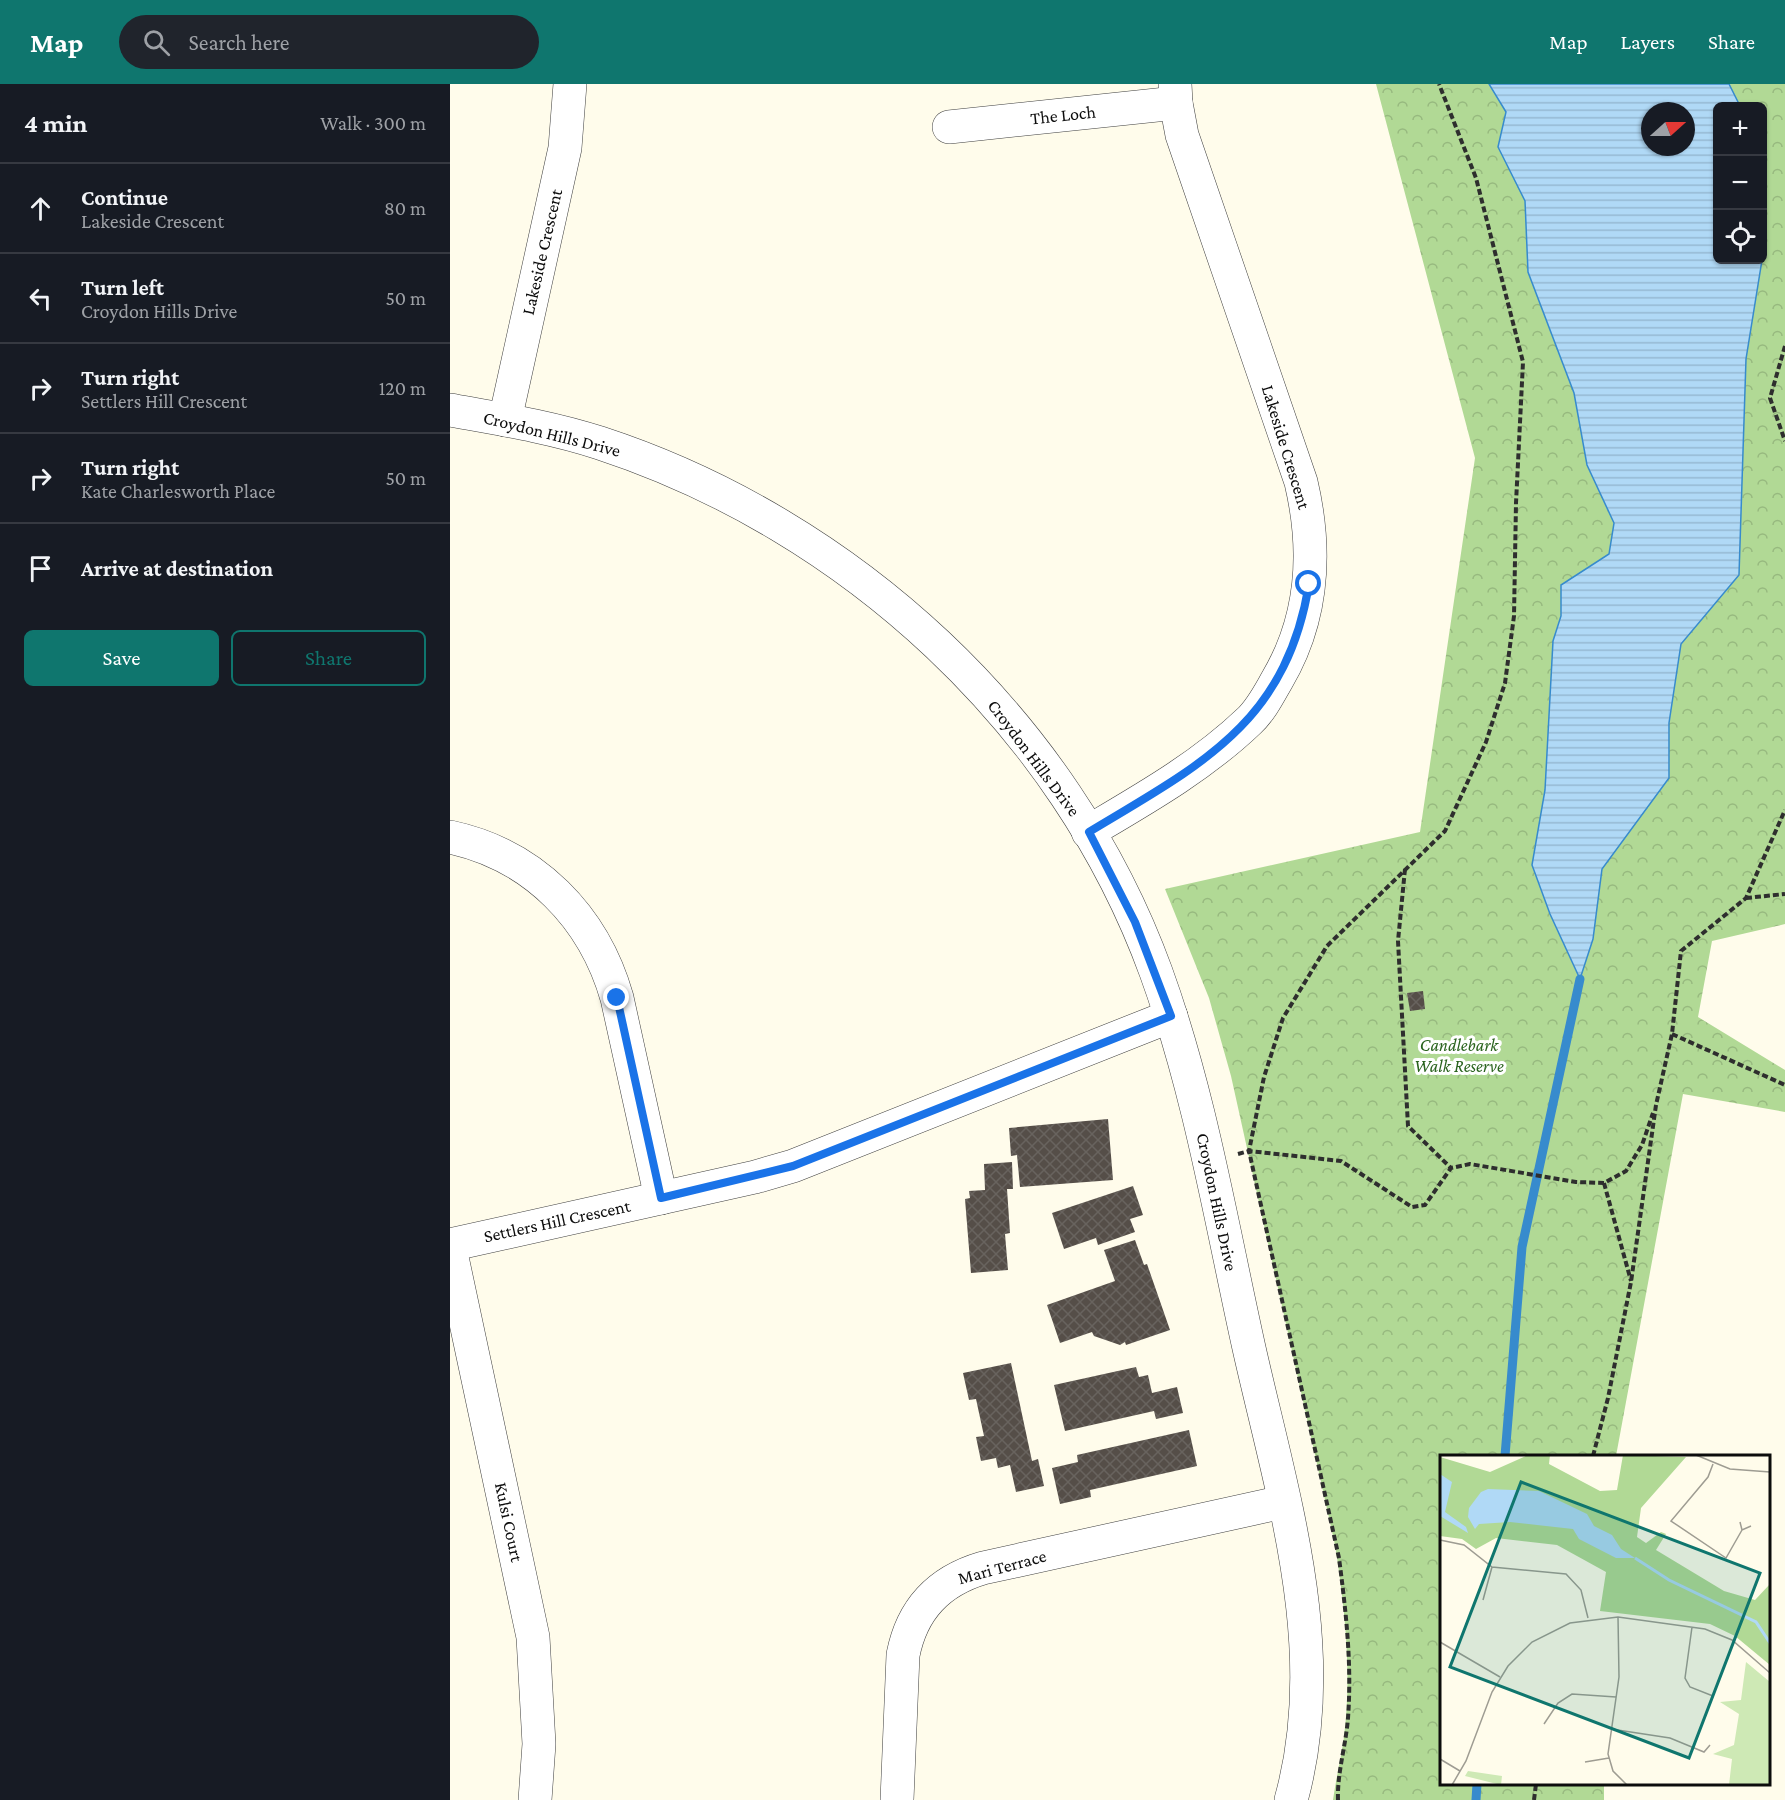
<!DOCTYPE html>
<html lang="en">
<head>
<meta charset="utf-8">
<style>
  body { margin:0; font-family:"Crimson Pro",serif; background:#20242c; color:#f1f3f6 }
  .controls { position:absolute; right:18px; top:18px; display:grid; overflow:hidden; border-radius:9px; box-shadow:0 2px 4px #0004 }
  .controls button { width:54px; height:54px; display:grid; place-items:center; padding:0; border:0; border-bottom:2px solid #363941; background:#171b24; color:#f1f3f6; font:30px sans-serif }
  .compass { position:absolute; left:1191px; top:18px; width:54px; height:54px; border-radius:50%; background:#171b24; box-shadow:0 2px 4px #0004; rotate:69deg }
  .stop { position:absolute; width:18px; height:18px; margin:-14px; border:4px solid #1a73e8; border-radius:50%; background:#fff }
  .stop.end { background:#1a73e8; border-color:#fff; box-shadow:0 2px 6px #0008 }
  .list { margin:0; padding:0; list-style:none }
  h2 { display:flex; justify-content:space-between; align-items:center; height:78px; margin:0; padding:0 24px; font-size:26px }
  h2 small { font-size:20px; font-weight:400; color:#9ea1a6 }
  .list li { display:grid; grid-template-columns:39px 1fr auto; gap:18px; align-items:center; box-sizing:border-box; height:90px; padding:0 24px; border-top:2px solid #363941 }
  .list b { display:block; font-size:22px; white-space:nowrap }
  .list p { margin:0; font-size:20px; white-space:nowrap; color:#9ea1a6 }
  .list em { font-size:20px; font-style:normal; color:#9ea1a6 }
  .actions { display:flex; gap:12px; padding:18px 24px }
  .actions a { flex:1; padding:14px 0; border:2px solid #0f766e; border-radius:9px; text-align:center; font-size:21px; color:#0f766e }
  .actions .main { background:#0f766e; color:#fff }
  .icon { flex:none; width:33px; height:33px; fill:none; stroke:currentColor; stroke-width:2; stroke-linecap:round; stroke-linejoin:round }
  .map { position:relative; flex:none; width:1335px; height:1716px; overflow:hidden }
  header { display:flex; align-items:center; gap:36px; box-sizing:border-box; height:84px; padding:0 30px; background:#0f766e; color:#fff }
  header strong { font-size:28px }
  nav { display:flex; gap:33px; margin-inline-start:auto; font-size:21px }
  .search { width:420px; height:54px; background:#20242c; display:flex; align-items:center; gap:15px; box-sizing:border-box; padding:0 21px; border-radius:33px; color:#9ea1a6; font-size:22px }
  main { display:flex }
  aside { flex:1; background:#171b24 }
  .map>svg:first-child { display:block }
  .forest { fill:url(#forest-crowns); fill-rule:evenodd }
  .water { fill:url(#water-rules); stroke:#378bcd; stroke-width:1.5; fill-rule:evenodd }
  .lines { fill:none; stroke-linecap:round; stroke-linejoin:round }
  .stream { stroke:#378bcd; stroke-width:9 }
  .building { fill:url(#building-cross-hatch) }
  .minor-casing { stroke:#3f3f3f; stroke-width:34 }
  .path { stroke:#2e2e2e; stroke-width:4; stroke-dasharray:6 3; stroke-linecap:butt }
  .minor { stroke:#fff; stroke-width:33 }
  .route { stroke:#1a73e8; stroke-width:8 }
  .labels { text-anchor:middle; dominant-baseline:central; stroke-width:6; stroke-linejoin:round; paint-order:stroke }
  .street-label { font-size:18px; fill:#0c0c0c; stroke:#fff }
  .park-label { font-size:18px; font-style:italic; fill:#29631d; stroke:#fff }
  .inset-river { fill:none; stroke:#b0d9f6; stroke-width:3 }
  .inset-road { fill:none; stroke:#9e9c92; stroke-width:1.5 }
  .view { fill:#0f766e; fill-opacity:0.15; stroke:#0f766e; stroke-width:3 }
  .inset-edge { fill:none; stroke:#0c0c0c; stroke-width:3 }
</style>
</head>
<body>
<header>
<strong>Map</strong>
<div class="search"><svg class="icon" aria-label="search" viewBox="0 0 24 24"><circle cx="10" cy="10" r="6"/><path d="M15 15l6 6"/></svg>Search here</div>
<nav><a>Map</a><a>Layers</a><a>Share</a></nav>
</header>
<main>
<aside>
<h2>4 min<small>Walk · 300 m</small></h2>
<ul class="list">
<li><svg class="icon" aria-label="ahead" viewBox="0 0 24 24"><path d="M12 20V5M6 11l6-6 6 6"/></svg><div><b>Continue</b><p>Lakeside Crescent</p></div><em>80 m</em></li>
<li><svg class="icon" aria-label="left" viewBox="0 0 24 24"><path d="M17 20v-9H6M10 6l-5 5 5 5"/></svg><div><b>Turn left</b><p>Croydon Hills Drive</p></div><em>50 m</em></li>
<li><svg class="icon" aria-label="right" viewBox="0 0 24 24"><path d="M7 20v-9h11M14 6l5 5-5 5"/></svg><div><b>Turn right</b><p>Settlers Hill Crescent</p></div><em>120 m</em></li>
<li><svg class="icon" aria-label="right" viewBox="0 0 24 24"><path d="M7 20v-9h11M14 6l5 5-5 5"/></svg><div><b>Turn right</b><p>Kate Charlesworth Place</p></div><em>50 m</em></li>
<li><svg class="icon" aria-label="arrive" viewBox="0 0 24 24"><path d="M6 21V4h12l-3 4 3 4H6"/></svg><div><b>Arrive at destination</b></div></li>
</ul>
<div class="actions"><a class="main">Save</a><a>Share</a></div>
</aside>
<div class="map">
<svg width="1335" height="1716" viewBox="0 0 1335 1716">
  <defs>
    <pattern id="forest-crowns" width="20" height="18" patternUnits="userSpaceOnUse" patternTransform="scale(1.5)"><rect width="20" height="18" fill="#b1d995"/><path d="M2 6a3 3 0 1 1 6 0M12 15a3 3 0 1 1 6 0" fill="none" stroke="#97b97f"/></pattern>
    <pattern id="water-rules" width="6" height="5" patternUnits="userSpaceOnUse" patternTransform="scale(1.5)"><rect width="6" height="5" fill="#b0d9f6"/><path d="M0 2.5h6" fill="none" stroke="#96b9d2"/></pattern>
    <pattern id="building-cross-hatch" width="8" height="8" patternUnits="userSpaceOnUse" patternTransform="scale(1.5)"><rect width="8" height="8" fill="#554e48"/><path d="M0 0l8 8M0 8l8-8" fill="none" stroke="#68635e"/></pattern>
  </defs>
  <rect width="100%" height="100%" fill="#fffceb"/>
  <path class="forest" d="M 926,0 L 1335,0 L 1335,840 L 1262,857 L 1248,933 L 1335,986 L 1335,1028 L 1233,1010 L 1166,1372 L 992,1372 L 992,1700 L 1154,1700 L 1154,1716 L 883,1716 C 886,1695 891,1674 894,1653 C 902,1589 895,1524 885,1461 L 781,992 L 759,914 L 715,805 L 970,748 L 1025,374 ZM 1268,22 L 1312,22 L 1312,176 L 1268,176 ZM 1200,27 L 1236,27 L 1236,63 L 1200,63 Z"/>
  <path class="water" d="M 1039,0 L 1279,0 L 1290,22 L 1268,22 L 1268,176 L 1312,176 L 1296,275 L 1289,491 L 1231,560 L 1219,639 L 1219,694 L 1152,785 L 1143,855 L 1130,895 L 1100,830 L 1082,781 L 1095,706 L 1103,557 L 1111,532 L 1111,501 L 1159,470 L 1164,439 L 1137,381 L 1124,309 L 1078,188 L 1075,117 L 1048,63 L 1056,28 ZM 1200,27 L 1236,27 L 1236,63 L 1200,63 Z"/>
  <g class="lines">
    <g class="stream">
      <polyline points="1055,1372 1072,1163 1130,895"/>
      <polyline points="1026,1716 1027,1700"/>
    </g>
  </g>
  <g class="building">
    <polygon points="973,907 975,925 960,927 957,909"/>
    <polygon points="658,1035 663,1096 570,1103 567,1071 561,1072 559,1044"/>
    <polygon points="562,1078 563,1105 557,1105 560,1149 555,1150 558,1186 521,1189 515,1115 520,1114 519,1107 535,1106 534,1080"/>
    <polygon points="683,1102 693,1131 680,1135 685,1148 648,1161 646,1154 614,1165 602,1129"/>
    <polygon points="685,1156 694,1181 697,1180 720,1246 676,1261 675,1258 670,1261 644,1252 642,1248 610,1259 597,1221 665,1197 654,1166"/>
    <polygon points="561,1279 582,1377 588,1375 594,1402 566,1408 560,1381 548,1384 546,1374 531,1377 526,1353 534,1352 526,1315 519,1316 513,1289"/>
    <polygon points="686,1283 689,1293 698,1291 702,1309 727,1303 733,1329 706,1335 704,1327 615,1347 604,1301"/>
    <polygon points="739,1346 747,1382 640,1406 641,1413 610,1420 602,1384 628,1378 627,1371"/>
  </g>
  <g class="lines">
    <g class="minor-casing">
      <g id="minor">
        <polyline points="499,43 726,19"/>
        <path d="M 0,326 C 50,335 101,343 150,359 C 400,441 615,638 706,888 C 750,1009 771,1138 799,1264 C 832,1411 883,1566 841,1716"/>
        <polyline points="55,336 115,64 120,0"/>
        <path d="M 638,748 C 694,715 752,682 799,637 C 811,626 819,610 827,596 C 863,535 867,466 851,398 L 732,51 L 726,19 L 725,0"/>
        <path d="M 0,753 C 84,771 144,833 167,914 L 211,1114"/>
        <polyline points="0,1161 305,1093 343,1082 721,932"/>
        <polyline points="0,1164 83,1553 89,1660 85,1716"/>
        <path d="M 447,1716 L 453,1571 C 462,1525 489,1497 533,1484 L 833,1418"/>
      </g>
    </g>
    <g class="path">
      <polyline points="1335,262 1320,314 1335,357"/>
      <polyline points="955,785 948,857 958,1042 1001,1084"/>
      <polyline points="1296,814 1335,810"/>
      <polyline points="1222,950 1335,1001"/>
      <polyline points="788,1070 799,1067 891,1077 962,1123 975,1121 1001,1084 1020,1080 1126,1098 1154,1099 1176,1087 1192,1061 1203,1029"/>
      <polyline points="1154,1099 1181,1197"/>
      <polyline points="1143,1372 1158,1314 1181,1198 1206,1021 1222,950 1231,867 1296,814 1335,726"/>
      <path d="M 888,1716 C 887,1689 896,1661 898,1634 C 902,1580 896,1528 889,1474 L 799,1067 L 814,993 L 833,934 L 877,862 L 995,747 L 1036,658 L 1055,599 L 1064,532 L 1066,419 L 1073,278 L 1026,94 L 989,0"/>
      <polyline points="1084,1716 1086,1700"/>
    </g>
    <use href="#minor" class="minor"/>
  </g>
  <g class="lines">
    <path class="route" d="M 167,914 L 211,1114 L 343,1082 L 721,932 L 685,838 L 639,748 C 750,681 836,640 859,500"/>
  </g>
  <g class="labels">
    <g class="street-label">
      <text transform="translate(613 31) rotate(-6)">The Loch</text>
      <text transform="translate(92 168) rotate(-77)">Lakeside Crescent</text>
      <text transform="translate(102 350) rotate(14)">Croydon Hills Drive</text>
      <text transform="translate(836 363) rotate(73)">Lakeside Crescent</text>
      <text transform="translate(584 674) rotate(53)">Croydon Hills Drive</text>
      <text transform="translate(767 1118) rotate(78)">Croydon Hills Drive</text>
      <text transform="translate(107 1137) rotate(-12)">Settlers Hill Crescent</text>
      <text transform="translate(59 1438) rotate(78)">Kulsi Court</text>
      <text transform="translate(552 1483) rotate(-15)">Mari Terrace</text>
    </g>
    <g class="park-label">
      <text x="1009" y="961">Candlebark<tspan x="1009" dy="21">Walk Reserve</tspan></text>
    </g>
  </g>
  <g transform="translate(990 1371)">
    <rect width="330" height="330" fill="#fffceb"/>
    <path d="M 88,0 L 110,0 L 109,9 L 160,36 L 177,35 L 183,0 L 246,2 L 201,53 L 197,82 L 206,88 L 221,77 L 226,79 L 216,95 L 284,136 L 315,145 L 330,129 L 330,210 L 295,181 L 270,169 L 160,156 L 166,117 L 117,90 L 56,83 L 36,94 L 22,84 L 0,81 L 0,2 L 50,17 Z" fill="#b1d995"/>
    <path d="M 306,207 L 330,227 L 330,330 L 289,330 L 292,304 L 273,299 L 294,290 L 299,259 L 280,247 L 301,245 ZM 28,316 L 62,321 L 61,330 L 25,321 Z" fill="#cee9b5"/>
    <path d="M 0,19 L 12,27 L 5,57 L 26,72 L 28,78 L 0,61 ZM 48,34 L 99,36 L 147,59 L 154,71 L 172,80 L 181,94 L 195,103 L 176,103 L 139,84 L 133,74 L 70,67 L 39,69 L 35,74 L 28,62 L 29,53 L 41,37 Z" fill="#b0d9f6"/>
    <path class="inset-river" d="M 195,103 L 229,125 L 316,167 L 330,188"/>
    <path class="inset-road" d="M 256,0 L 290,14 L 330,17M 273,9 L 268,22 L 231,66 L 286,103 L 302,75M 300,67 L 302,75 L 311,71M 0,85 L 24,90 L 52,112 L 126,119 L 141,135 L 148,163M 43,145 L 52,112M 178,162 L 179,222 L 168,299 L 173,316 L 187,330M 252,172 L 245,223 L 250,232 L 273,241M 0,187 L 60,222M 104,269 L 118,248 L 132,239 L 176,242M 171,274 L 230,283 L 264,297 L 270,290M 0,304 L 20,316M 145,307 L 169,303M 12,330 L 26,306 L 52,237 L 68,211 L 92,187 L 130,168 L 178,162 L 265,174 L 292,185 L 330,218"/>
    <path class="view" d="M 81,27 L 320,118 L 249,303 L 10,212 Z"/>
    <rect width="330" height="330" class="inset-edge"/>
  </g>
</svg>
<div class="controls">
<button>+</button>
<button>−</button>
<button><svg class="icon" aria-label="locate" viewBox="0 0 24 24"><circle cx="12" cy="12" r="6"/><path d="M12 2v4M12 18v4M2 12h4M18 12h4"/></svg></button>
</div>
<svg class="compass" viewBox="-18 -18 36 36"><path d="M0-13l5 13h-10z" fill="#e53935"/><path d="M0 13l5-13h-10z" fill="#9ea1a6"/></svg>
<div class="stop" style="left:859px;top:500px"></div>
<div class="stop end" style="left:167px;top:914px"></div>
</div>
</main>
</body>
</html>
